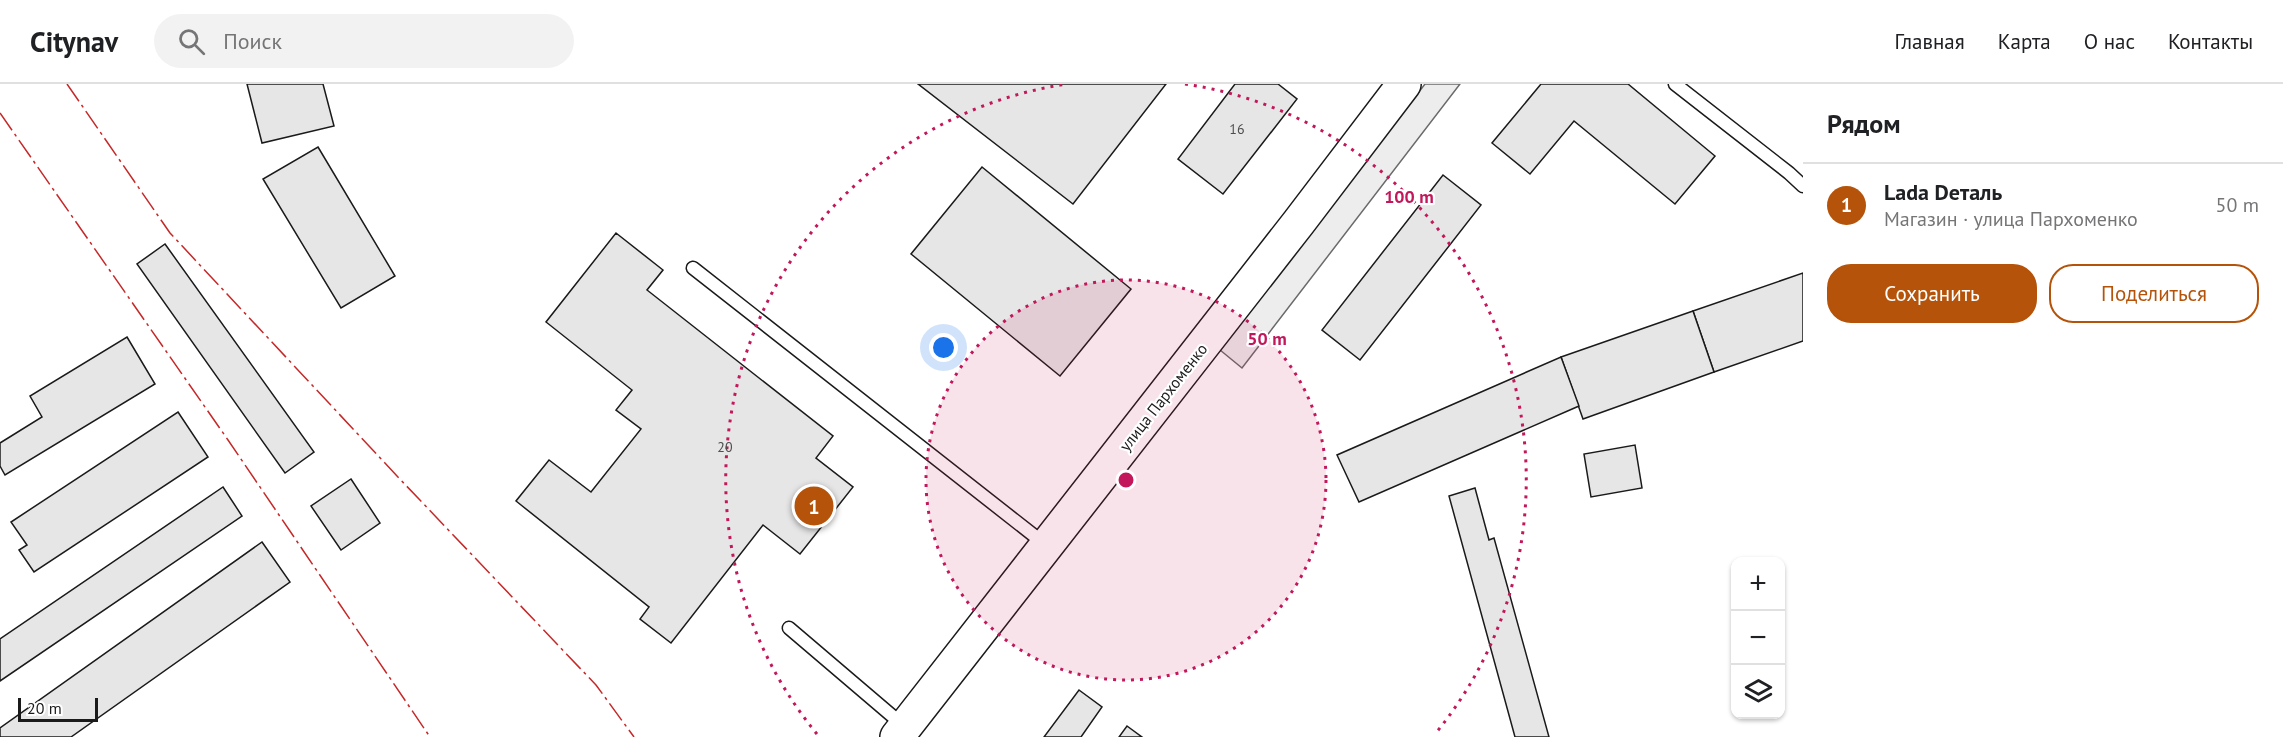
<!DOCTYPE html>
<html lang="ru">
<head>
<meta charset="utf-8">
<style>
  body { margin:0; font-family:"PT Sans",sans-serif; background:#f2f2f2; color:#202124 }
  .controls { position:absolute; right:18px; bottom:18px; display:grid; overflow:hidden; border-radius:12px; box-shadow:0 2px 4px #0004 }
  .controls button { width:54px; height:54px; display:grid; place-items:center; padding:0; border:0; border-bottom:2px solid #e0e0e0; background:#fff; color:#202124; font:30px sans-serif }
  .scale { position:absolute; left:18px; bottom:15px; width:80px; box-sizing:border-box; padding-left:6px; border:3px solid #1a1a1a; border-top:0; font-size:16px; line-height:21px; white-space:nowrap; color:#1a1a1a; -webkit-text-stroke:4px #fff; paint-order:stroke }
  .you { position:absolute; left:944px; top:264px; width:21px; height:21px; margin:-15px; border:4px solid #fff; border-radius:50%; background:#1a73e8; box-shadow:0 0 0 9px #1a73e833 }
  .badge { display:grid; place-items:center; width:39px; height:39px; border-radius:50%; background:#b45309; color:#fff; font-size:20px; font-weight:700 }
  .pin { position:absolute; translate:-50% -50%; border:3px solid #fff; box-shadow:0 2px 6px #0006 }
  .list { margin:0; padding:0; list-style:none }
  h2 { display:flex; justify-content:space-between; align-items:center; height:78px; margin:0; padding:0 24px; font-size:26px }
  h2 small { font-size:20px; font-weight:400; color:#757577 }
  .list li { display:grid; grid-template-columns:39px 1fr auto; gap:18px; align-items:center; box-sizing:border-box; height:84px; padding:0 24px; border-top:2px solid #e0e0e0 }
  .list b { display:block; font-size:22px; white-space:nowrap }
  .list p { margin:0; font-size:20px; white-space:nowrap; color:#757577 }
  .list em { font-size:20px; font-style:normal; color:#757577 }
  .actions { display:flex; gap:12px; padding:18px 24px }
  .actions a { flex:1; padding:14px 0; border:2px solid #b45309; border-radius:24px; text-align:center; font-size:21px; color:#b45309 }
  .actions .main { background:#b45309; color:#fff }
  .icon { flex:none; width:33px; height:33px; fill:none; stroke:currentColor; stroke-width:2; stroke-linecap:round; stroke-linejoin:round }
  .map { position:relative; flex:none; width:1803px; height:653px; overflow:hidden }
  header { display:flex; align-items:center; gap:36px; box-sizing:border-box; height:84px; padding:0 30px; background:#fff; border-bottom:2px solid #e0e0e0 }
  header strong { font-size:28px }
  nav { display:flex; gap:33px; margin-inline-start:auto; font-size:21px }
  .search { width:420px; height:54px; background:#f2f2f2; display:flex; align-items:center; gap:15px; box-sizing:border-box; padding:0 21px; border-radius:33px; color:#757577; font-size:22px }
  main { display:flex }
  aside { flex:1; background:#fff }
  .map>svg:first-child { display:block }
  .parking { fill:#ededed; stroke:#6a6a6a; stroke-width:1.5 }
  .building { fill:#e6e6e6; stroke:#1a1a1a; stroke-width:1.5 }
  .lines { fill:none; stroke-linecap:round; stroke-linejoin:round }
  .lane-casing { stroke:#1a1a1a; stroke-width:15 }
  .secondary-casing { stroke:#1a1a1a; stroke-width:36 }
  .lane { stroke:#fff; stroke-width:12 }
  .secondary { stroke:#fff; stroke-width:33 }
  .power { stroke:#c62828; stroke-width:1.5; stroke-dasharray:21 4.5 3 4.5; stroke-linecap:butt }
  .ring { fill:none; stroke:#c2185b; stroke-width:3; stroke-dasharray:3 6 }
  .labels { text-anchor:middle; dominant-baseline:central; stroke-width:4.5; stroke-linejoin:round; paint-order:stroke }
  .number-label { font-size:14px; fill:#4d4d4d }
  .street-label { font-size:16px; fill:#1a1a1a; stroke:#fff }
  .centre { fill:#c2185b; stroke:#fff; stroke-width:3 }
  .ring-label { font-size:18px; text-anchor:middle; font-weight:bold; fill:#c2185b; stroke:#fff; stroke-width:4.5; stroke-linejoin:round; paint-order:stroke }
</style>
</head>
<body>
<header>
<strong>Citynav</strong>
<div class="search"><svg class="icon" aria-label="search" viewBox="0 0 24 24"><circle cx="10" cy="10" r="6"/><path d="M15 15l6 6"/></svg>Поиск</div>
<nav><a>Главная</a><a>Карта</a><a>О нас</a><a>Контакты</a></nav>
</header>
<main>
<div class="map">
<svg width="1803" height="653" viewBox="0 0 1803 653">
  <rect width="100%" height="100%" fill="#fff"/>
  <polygon class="parking" points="1425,0 1460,0 1242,284 1220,266"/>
  <g class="building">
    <polygon points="247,0 323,0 334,42 262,59"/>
    <polygon points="918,0 1166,0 1073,120"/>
    <polygon points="1235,0 1278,0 1297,15 1223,110 1178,75"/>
    <polygon points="1541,0 1628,0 1715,72 1675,120 1574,37 1530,90 1492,59"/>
    <polygon points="318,63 395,192 341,224 263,95"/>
    <polygon points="982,83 1131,205 1060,292 911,170"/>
    <polygon points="1443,91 1481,121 1360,276 1322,246"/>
    <polygon points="616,149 663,186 647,206 833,352 816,374 853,403 800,470 763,441 671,559 640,535 649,523 516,417 549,376 591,408 641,345 616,326 632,306 546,238"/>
    <polygon points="165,160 314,368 285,389 137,180"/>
    <polygon points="1803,189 1803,257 1714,288 1693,227"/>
    <polygon points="1693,227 1714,288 1583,335 1561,273"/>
    <polygon points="127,253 155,300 5,391 0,382 0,359 42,333 30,312"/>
    <polygon points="1561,273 1579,322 1359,418 1337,371"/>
    <polygon points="178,328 208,373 34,488 19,466 27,461 11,438"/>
    <polygon points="1635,361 1642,404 1591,413 1584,370"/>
    <polygon points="351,395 380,439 341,466 311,422"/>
    <polygon points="223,403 242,432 0,597 0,555"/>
    <polygon points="1475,404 1489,456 1494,454 1549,653 1515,653 1449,412"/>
    <polygon points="262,458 290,498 71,653 0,653 0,644"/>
    <polygon points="1079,606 1102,623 1081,653 1044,653"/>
    <polygon points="1127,642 1142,653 1119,653"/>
  </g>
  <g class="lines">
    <g class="lane-casing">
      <g id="lane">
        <polyline points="1675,0 1789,89 1803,102"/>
        <polyline points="693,184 1046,461"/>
        <polyline points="789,544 904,642"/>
      </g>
    </g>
    <g class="secondary-casing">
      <polyline id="secondary" points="897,653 1299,138 1404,0"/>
    </g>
    <use href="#lane" class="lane"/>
    <use href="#secondary" class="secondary"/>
    <g class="power">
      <polyline points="67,0 170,149 397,392 596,601 634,653"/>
      <polyline points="0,29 228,356 430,653"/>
    </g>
  </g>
  <circle cx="1126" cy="396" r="200" fill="#c2185b" fill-opacity=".12"/>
  <g class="ring">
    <circle cx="1126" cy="396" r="200"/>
    <path d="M817 650A400 400 0 0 1 1067 0M1185 0A400 400 0 0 1 1435 650"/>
  </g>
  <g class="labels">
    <g class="number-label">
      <text x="1237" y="45">16</text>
      <text x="725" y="363">20</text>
    </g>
    <g class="street-label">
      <text transform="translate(1163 313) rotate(-52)">улица Пархоменко</text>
    </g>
  </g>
  <circle cx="1126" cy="396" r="9" class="centre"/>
  <g class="ring-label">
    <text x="1409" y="119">100 m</text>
    <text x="1267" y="261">50 m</text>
  </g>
</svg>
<div class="controls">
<button>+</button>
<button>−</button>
<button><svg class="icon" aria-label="layers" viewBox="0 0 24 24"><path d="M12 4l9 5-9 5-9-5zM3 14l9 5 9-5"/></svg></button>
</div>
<div class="scale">20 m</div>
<div class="you"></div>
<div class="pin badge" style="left:814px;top:422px">1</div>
</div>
<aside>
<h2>Рядом<small></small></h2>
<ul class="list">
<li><span class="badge">1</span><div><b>Lada Dеталь</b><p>Магазин · улица Пархоменко</p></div><em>50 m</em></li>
</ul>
<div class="actions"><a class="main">Сохранить</a><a>Поделиться</a></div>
</aside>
</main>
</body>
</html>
